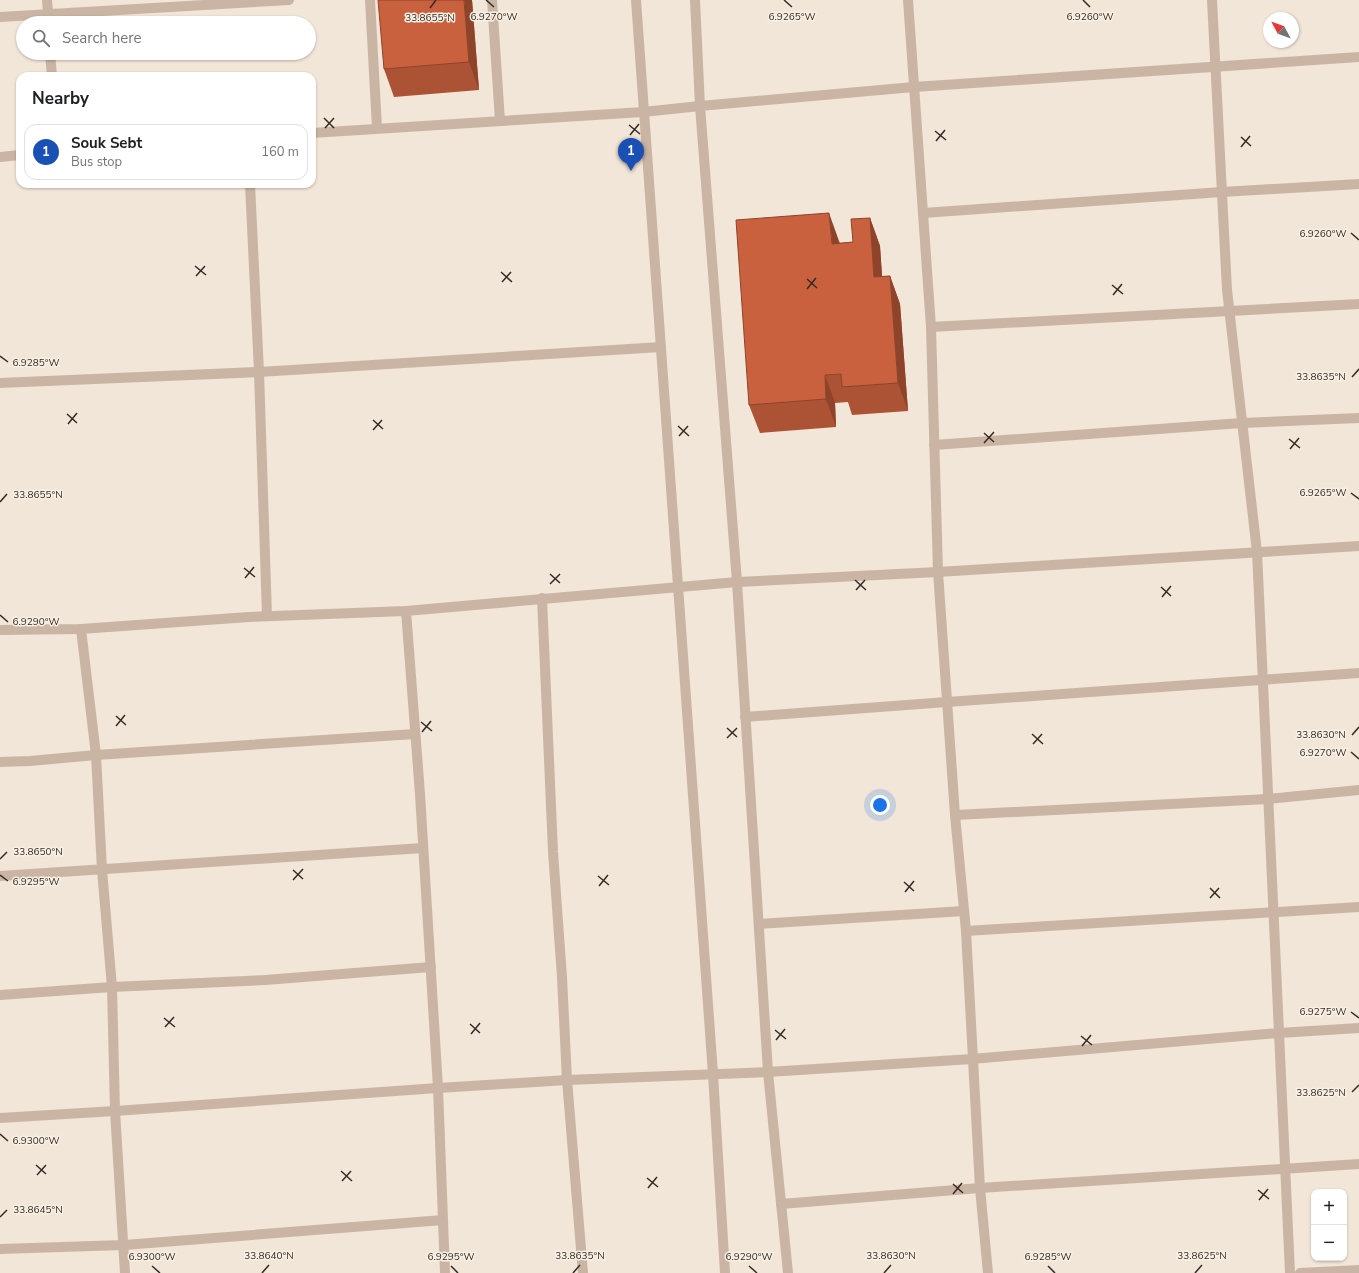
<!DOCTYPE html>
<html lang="en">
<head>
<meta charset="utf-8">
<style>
  body { margin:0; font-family:"Nunito Sans",sans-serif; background:#f2f2f2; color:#202124 }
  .controls { position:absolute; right:12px; bottom:12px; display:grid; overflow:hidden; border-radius:8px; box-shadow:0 1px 3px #0004 }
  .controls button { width:36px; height:36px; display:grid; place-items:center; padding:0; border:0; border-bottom:1px solid #e0e0e0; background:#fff; color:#202124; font:20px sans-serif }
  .compass { position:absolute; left:1263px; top:12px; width:36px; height:36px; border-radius:50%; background:#fff; box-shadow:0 1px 3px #0004; rotate:311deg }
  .you { position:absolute; left:880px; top:805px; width:14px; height:14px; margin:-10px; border:3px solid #fff; border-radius:50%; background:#1a73e8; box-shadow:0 0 0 6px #1a73e833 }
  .badge { display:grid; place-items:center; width:26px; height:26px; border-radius:50%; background:#1a5357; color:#fff; font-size:13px; font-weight:700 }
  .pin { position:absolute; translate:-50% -33px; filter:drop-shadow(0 1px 2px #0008) }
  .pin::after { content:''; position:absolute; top:21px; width:14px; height:12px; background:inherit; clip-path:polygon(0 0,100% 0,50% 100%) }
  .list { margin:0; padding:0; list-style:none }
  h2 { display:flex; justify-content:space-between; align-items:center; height:52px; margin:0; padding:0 16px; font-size:17px }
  h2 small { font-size:13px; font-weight:400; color:#757577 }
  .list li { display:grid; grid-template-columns:26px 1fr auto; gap:12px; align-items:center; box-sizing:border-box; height:56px; margin:0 8px 8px; padding:0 8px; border:1px solid #e0e0e0; border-radius:12px }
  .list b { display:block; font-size:15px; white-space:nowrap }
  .list p { margin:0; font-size:13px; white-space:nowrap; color:#757577 }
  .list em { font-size:13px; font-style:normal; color:#757577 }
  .icon { flex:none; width:22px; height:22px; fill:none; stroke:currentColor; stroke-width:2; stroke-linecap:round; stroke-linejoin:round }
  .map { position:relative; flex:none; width:1359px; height:1273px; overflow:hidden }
  .search { position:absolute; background:#fff; box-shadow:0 1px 3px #0004; left:16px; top:16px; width:300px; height:44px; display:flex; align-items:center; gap:10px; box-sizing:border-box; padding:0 14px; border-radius:22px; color:#757577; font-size:15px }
  .panel { position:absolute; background:#fff; box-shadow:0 1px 3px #0004; left:16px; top:72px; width:300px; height:116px; border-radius:12px }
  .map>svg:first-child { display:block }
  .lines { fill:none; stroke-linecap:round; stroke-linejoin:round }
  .service { stroke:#cab5a4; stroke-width:10 }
  .minor { stroke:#cab5a4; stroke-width:10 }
  .wall { fill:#ad5335 }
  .shaded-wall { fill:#8d442b }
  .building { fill:#c9613e; stroke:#8d442b }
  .ticks { fill:none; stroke:#352b26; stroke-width:1.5 }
  .ticks-label { font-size:10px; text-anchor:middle; fill:#352b26; stroke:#f9f0e4; stroke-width:3; stroke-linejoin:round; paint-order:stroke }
</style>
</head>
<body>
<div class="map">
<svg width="1359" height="1273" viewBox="0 0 1359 1273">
  <rect width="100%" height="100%" fill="#f2e6d8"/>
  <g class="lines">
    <g class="service">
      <polyline points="947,702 1359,673"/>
      <polyline points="966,931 1359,907"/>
      <polyline points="781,1204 980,1188 1359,1164"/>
    </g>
    <g class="minor">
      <polyline points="47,0 49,23"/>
      <polyline points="370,0 377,128"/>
      <polyline points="492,0 500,121"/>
      <polyline points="636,0 713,1074 725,1273"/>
      <polyline points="695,0 700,106 737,582 768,1072 788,1273"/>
      <polyline points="908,0 931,327 938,572 955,815 966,931 980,1188 988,1273"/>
      <polyline points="1212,0 1227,290 1257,552 1290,1273"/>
      <polyline points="0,17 289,0"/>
      <polyline points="50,53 52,76"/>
      <polyline points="312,133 643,112 700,106 914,87 1359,57"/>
      <polyline points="0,157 20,155"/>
      <polyline points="250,184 259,372 267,616"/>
      <polyline points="923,213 1222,192 1359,184"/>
      <polyline points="931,327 1359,304"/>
      <polyline points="0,383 259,372 661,347"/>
      <polyline points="934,445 1242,423 1359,418"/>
      <polyline points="542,598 553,852 562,977 567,1080 583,1273"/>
      <polyline points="406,611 420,794 438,1088 445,1273"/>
      <polyline points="81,629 96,755 102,870 112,987 115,1111 125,1273"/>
      <polyline points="0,630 81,629 249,617 406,611 737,582 938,572 1359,546"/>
      <polyline points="745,717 947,702"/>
      <polyline points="0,762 30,761 96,755 415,734"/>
      <polyline points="955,815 1268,799 1359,790"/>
      <polyline points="0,876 423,848"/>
      <polyline points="759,924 964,911"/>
      <polyline points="0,995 112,987 265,980 431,967"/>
      <polyline points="0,1118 115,1111 438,1088 567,1080 768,1072 972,1059 1279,1033 1359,1028"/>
      <polyline points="0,1249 124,1245 443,1220"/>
      <polyline points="1300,1273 1359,1270"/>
    </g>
  </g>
  <g class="wall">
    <polygon points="472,0 479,90 394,97 384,69"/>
    <polygon points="870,218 880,246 882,276 890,276 900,304 908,411 852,415 848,402 835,403 836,427 760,433 749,405 839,241 840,243 853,242"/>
  </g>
  <g class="shaded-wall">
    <polygon points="464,0 472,0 479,90 469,62"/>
    <polygon points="829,213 839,241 842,272 832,244"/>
    <polygon points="870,218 880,246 884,305 874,277"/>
    <polygon points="890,276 900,304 908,411 898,383"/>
    <polygon points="825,375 835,403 836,427 826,399"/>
  </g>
  <g class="building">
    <polygon points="378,0 464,0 469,62 384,69"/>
    <polygon points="829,213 832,244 853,242 851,219 870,218 874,277 890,276 898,383 842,387 841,374 825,375 826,399 749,405 736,220"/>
  </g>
  <path class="ticks" d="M 486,0 L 494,7M 784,0 L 792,7M 1083,0 L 1090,7M 430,8 L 436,0M 324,118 L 334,128M 629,125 L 640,134M 325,128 L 334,118M 935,131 L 946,140M 630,135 L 639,124M 1241,137 L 1251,146M 936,141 L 945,130M 1241,147 L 1250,136M 1351,233 L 1359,240M 195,266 L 206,275M 501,272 L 512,282M 196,276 L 205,266M 807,279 L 817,288M 502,282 L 511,272M 1112,285 L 1123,294M 807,289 L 816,278M 1113,295 L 1122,284M 0,356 L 8,362M 1352,377 L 1359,369M 67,414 L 77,423M 373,420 L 383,429M 68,424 L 77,413M 678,426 L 689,436M 373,430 L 382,420M 984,433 L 994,442M 679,436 L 688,426M 1289,439 L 1300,448M 984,443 L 994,432M 1290,449 L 1299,438M 1351,493 L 1359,499M 0,502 L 7,494M 244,568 L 255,577M 550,574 L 560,583M 245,578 L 254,567M 855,580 L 866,590M 550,584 L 560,574M 1161,587 L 1171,596M 856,590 L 865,580M 1162,597 L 1171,586M 0,615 L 8,622M 116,716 L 126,725M 421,722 L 432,731M 116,726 L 125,715M 727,728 L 737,737M 422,732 L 431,721M 1032,734 L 1043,744M 1352,735 L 1359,727M 727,738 L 737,728M 1033,744 L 1042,734M 1351,752 L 1359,759M 0,859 L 7,852M 293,870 L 303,879M 0,875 L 8,881M 598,876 L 609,885M 293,880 L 303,869M 904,882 L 914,891M 599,886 L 608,875M 1210,888 L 1220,898M 905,892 L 914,881M 1210,898 L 1219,888M 1351,1012 L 1359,1018M 164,1018 L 175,1027M 470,1024 L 480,1033M 165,1027 L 174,1017M 775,1030 L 786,1039M 471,1034 L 480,1023M 1081,1036 L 1092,1045M 776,1040 L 785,1029M 1082,1046 L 1091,1035M 1352,1092 L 1359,1085M 0,1134 L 8,1141M 36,1165 L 46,1174M 341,1171 L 352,1181M 37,1175 L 46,1165M 647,1178 L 658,1187M 342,1181 L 351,1171M 953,1184 L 963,1193M 648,1188 L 657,1177M 1258,1190 L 1269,1199M 953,1194 L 962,1183M 1259,1200 L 1268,1189M 0,1217 L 7,1210M 152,1266 L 160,1273M 451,1266 L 458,1273M 749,1266 L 757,1273M 1048,1266 L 1055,1273M 262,1273 L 269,1265M 573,1273 L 580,1265M 884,1273 L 891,1265M 1195,1273 L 1202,1265"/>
  <g class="ticks-label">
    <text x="494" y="20">6.9270°W</text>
    <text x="792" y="20">6.9265°W</text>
    <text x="1090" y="20">6.9260°W</text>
    <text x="430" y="21">33.8655°N</text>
    <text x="1323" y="237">6.9260°W</text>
    <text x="36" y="366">6.9285°W</text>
    <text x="1321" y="380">33.8635°N</text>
    <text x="1323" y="496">6.9265°W</text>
    <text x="38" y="498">33.8655°N</text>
    <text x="36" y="625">6.9290°W</text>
    <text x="1321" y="738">33.8630°N</text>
    <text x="1323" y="756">6.9270°W</text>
    <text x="38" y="855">33.8650°N</text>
    <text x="36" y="885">6.9295°W</text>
    <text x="1323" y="1015">6.9275°W</text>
    <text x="1321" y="1096">33.8625°N</text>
    <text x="36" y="1144">6.9300°W</text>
    <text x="38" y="1213">33.8645°N</text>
    <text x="269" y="1259">33.8640°N</text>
    <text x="580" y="1259">33.8635°N</text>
    <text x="891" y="1259">33.8630°N</text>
    <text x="1202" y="1259">33.8625°N</text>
    <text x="152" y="1260">6.9300°W</text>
    <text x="451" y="1260">6.9295°W</text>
    <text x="749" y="1260">6.9290°W</text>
    <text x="1048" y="1260">6.9285°W</text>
  </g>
</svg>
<div class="controls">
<button>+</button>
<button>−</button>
</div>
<svg class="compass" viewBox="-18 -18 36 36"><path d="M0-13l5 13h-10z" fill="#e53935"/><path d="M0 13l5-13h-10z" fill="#757577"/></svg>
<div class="you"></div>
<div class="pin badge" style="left:631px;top:171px;background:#1a4fb4">1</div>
<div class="search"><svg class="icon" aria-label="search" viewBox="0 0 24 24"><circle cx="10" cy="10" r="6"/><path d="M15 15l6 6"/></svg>Search here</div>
<section class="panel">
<h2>Nearby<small></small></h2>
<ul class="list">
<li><span class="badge" style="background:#1a4fb4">1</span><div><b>Souk Sebt</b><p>Bus stop</p></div><em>160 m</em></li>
</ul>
</section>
</div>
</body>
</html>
